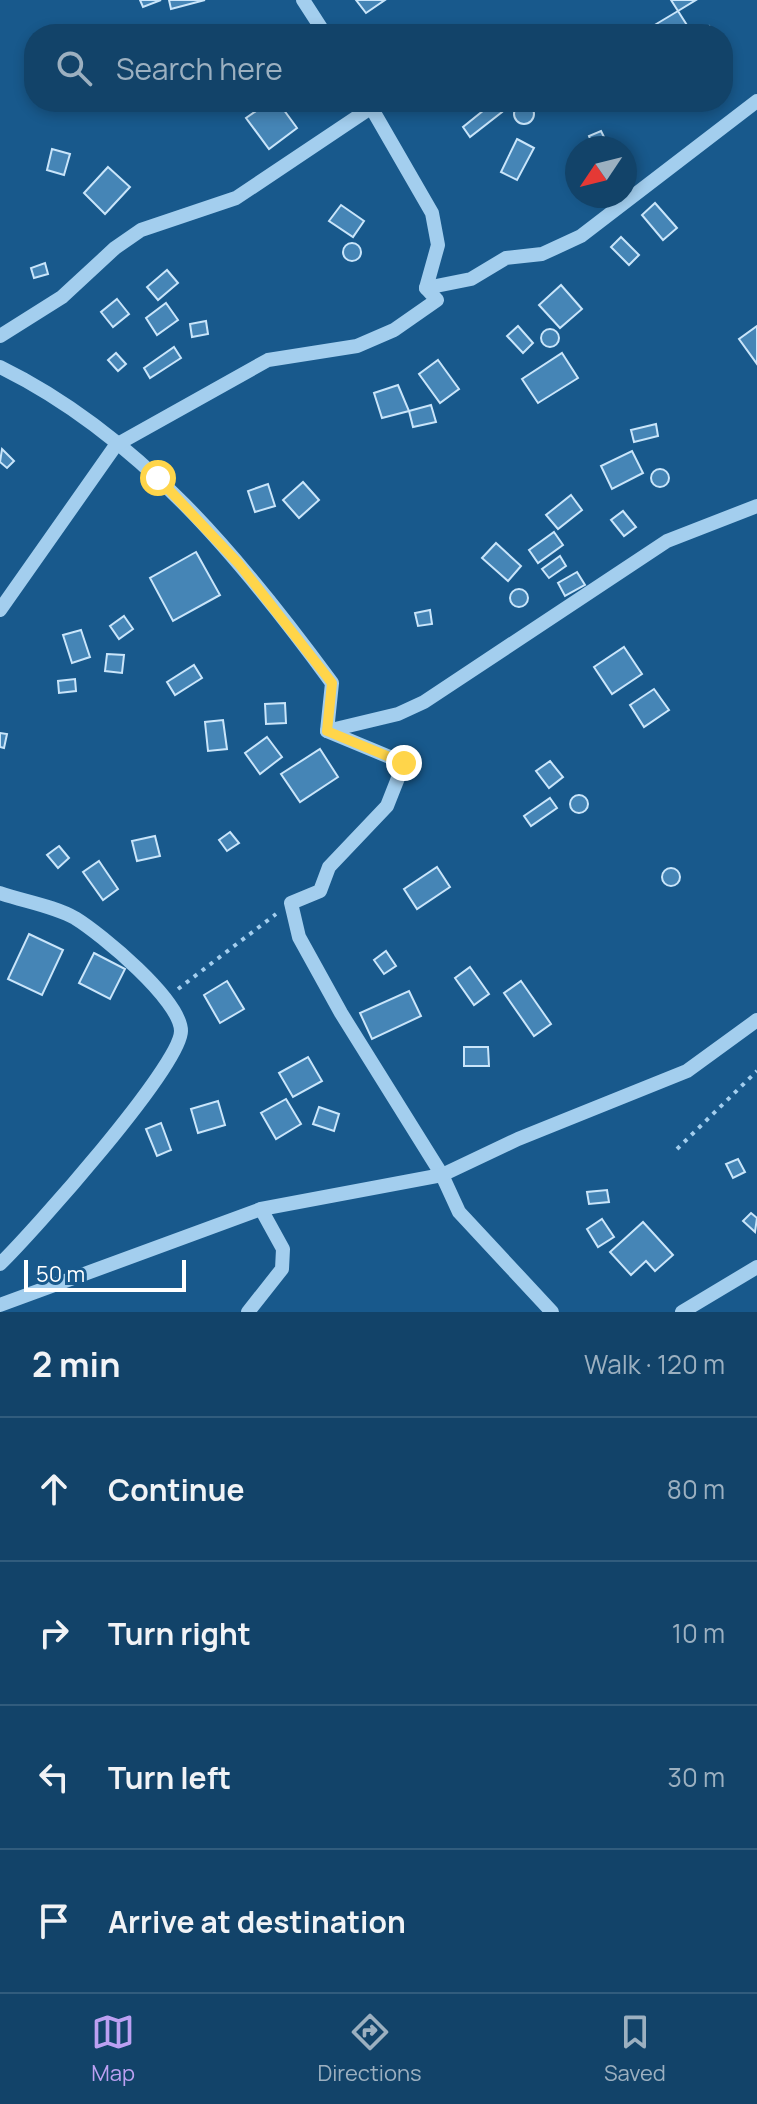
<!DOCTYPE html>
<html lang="en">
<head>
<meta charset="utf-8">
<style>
  body { margin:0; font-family:Manrope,sans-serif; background:#1f4e71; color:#f1f3f6 }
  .compass { position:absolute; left:565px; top:136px; width:72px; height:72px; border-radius:50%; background:#124369; box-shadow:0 4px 12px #0003; rotate:235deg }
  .scale { position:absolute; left:24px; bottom:20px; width:162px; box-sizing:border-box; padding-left:8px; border:4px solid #fff; border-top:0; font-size:22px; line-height:28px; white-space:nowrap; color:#fff; -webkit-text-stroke:6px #18598c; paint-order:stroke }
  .stop { position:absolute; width:24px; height:24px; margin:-18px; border:6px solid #ffd54a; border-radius:50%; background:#fff }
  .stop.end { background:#ffd54a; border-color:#fff; box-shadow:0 2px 8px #0008 }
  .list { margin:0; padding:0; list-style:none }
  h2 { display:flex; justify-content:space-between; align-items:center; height:104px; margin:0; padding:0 32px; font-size:34px }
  h2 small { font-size:26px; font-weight:400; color:#9cb0c0 }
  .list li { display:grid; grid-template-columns:52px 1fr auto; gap:24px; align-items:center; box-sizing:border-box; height:144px; padding:0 32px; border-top:2px solid #315c7d }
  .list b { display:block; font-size:30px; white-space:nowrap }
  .list em { font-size:26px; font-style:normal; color:#9cb0c0 }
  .icon { flex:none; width:44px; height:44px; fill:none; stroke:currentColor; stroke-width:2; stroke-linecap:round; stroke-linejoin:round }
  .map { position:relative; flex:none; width:757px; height:1312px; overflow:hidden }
  .search { position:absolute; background:#124369; box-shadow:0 4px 12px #0003; left:24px; right:24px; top:24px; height:88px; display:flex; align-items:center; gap:20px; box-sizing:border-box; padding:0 28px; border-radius:32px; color:#9cb0c0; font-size:30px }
  .sheet { height:680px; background:#124369 }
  nav { display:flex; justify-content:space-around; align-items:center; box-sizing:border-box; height:112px; border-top:2px solid #315c7d; background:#124369; font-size:22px; color:#9cb0c0 }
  nav a { display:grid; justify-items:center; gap:4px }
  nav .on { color:#bca0f2 }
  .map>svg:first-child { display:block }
  .building { fill:#4585b6; stroke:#c9e5fa; stroke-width:2 }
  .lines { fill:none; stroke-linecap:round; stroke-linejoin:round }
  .path { stroke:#a3ceee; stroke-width:4; stroke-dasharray:4 6; stroke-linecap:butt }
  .minor { stroke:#a3ceee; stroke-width:14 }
  .route { stroke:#ffd54a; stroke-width:10 }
</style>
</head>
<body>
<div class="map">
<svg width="757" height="1312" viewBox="0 0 757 1312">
  <rect width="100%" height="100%" fill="#18598c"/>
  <g class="building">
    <polygon points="140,0 161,0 143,7"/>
    <polygon points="169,0 205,0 171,9"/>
    <polygon points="356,0 385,0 366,13"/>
    <polygon points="671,0 696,0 678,11"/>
    <polygon points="678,11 690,30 683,34 658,34 653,26"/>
    <polygon points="709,26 718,34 701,34 702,30"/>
    <polygon points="269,102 278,102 297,128 269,149 246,118"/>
    <polygon points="494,102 502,112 470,137 463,127"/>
    <circle cx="524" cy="114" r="10"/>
    <polygon points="601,131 606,141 593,146 589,136"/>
    <polygon points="517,139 534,148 517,180 501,172"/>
    <polygon points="52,149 70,154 64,175 47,170"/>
    <polygon points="108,167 130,187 105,214 84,193"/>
    <polygon points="655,203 677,228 663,240 642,215"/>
    <polygon points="341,205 364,221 353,237 329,221"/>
    <polygon points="621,237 639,255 629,265 611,247"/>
    <circle cx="352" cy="252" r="9"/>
    <polygon points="45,263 48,274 34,278 31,268"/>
    <polygon points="167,270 178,283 158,300 147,287"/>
    <polygon points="561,285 582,309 560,328 539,305"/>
    <polygon points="117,299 129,314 113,327 101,312"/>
    <polygon points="166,303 178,320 157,335 146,318"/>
    <polygon points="206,321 208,334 192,337 190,324"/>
    <polygon points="518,326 533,343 523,353 507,336"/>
    <polygon points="757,326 757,364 739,339"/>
    <circle cx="550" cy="338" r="9"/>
    <polygon points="174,347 181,358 150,378 144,368"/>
    <polygon points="116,353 126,364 118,371 108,360"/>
    <polygon points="562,353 578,378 538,403 522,379"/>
    <polygon points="438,360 459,389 440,403 419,374"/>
    <polygon points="398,385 409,411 382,418 374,393"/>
    <polygon points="431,405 436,422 413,427 409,411"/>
    <polygon points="656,424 658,436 634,442 631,430"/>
    <polygon points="2,449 14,461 7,468 0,462"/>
    <polygon points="632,451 643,473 612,489 601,466"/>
    <circle cx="660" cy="478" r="9"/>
    <polygon points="303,482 319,500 299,518 283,500"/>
    <polygon points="268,484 275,506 255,512 248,491"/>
    <polygon points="571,495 582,510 558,529 546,515"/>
    <polygon points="623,511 636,527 624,536 611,520"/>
    <polygon points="554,532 563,545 538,563 529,550"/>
    <polygon points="496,543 521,566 508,581 482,558"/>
    <polygon points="196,552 220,595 173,621 150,578"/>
    <polygon points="560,556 566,566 549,578 542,569"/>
    <polygon points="577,572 585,585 565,596 558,583"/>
    <circle cx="519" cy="598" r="9"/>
    <polygon points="430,610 432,624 418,626 415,613"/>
    <polygon points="124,616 133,629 119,639 110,626"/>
    <polygon points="81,630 90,657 72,663 63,635"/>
    <polygon points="624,647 642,674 612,694 594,667"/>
    <polygon points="107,654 124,655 122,673 105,671"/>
    <polygon points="194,665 202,678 175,695 167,682"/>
    <polygon points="75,679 76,691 59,693 58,681"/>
    <polygon points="654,689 669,710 644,727 630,705"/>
    <polygon points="285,703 286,723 266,724 265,704"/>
    <polygon points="223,720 227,749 208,751 205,722"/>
    <polygon points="0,733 7,734 4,748 0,747"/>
    <polygon points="267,737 282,757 260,774 245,753"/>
    <polygon points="320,749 338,777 300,802 281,774"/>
    <polygon points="550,761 563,777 549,788 536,771"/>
    <circle cx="579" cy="804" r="9"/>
    <polygon points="550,798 557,808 531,826 524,816"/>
    <polygon points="230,832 239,843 227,851 219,840"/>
    <polygon points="155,836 160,856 137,861 132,841"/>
    <polygon points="59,846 69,858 58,868 47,855"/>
    <polygon points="99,861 118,889 103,900 83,872"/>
    <polygon points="437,867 450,887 417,909 404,889"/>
    <circle cx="671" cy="877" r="9"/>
    <polygon points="29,934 63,950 42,995 8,979"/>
    <polygon points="386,951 396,966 384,974 374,960"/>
    <polygon points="94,953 125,969 110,999 79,983"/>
    <polygon points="470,967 489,994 474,1005 455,978"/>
    <polygon points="227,981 244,1009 220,1023 204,995"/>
    <polygon points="521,981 551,1024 534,1036 504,993"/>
    <polygon points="409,991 421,1016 372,1039 360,1013"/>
    <polygon points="464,1047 488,1047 489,1066 464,1066"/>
    <polygon points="308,1057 322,1081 293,1097 279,1073"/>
    <polygon points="286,1099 301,1124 276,1139 261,1113"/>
    <polygon points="218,1101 225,1125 198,1133 191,1109"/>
    <polygon points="319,1107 339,1114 334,1131 313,1124"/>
    <polygon points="161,1123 171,1150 157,1156 146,1129"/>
    <polygon points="738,1159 745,1172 733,1178 726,1164"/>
    <polygon points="607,1190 609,1202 589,1204 587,1192"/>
    <polygon points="751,1213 757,1218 755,1232 743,1221"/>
    <polygon points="602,1219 614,1237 598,1247 587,1229"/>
    <polygon points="643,1222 673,1255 655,1271 646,1261 631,1275 610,1252"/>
  </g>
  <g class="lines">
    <g class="path">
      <polyline points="178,989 276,914"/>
      <polyline points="677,1149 757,1071"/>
    </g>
    <g class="minor">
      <polyline points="303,0 325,34"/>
      <polyline points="368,102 432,213 438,245 426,288"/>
      <polyline points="0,336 62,297 115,248 141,230 236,198 372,107"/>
      <path d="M 0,367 C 139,435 242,560 332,683 L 327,731 L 404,763 L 387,806 L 329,867 L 320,891 L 291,903 L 299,937 L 341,1013 L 442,1175 L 459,1212 L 552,1312"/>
      <polyline points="0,610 116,445 268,360 357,346 394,330 437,300 426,288 471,279 506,258 542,254 581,236 757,101"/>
      <polyline points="327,731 398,714 424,702 667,541 757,506"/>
      <path d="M 0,893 C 23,901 54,906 75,918 C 101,934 181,1000 181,1031 C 181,1066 31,1234 0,1264"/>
      <polyline points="0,1305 261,1209 442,1175 518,1139 687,1071 757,1020"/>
      <polyline points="248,1312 282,1269 283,1249 261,1209"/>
      <polyline points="682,1312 757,1267"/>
    </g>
  </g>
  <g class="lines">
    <polyline class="route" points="158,478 239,564 332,683 327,731 404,763"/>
  </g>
</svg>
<svg class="compass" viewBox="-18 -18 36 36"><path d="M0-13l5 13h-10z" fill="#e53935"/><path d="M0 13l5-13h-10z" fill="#9cb0c0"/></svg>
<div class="scale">50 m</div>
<div class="stop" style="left:158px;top:478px"></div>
<div class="stop end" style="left:404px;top:763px"></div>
<div class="search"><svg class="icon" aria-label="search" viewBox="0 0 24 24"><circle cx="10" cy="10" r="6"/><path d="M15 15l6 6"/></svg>Search here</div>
</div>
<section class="sheet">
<h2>2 min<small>Walk · 120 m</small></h2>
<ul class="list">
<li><svg class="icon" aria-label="ahead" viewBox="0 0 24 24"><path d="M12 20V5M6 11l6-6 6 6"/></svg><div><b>Continue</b></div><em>80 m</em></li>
<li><svg class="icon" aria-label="right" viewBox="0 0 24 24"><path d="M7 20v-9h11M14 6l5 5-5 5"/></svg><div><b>Turn right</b></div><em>10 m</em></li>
<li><svg class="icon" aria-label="left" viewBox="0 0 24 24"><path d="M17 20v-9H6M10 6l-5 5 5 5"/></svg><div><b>Turn left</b></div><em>30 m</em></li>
<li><svg class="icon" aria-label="arrive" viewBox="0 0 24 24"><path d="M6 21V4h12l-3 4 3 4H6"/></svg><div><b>Arrive at destination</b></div></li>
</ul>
</section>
<nav>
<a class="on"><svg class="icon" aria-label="map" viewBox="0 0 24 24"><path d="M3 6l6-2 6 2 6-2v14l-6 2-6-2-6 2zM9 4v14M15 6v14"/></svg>Map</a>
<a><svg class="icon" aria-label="directions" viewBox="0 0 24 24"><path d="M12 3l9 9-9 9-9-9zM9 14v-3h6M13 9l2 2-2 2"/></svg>Directions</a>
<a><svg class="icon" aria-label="saved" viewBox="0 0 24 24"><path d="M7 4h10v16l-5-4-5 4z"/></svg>Saved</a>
</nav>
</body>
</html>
